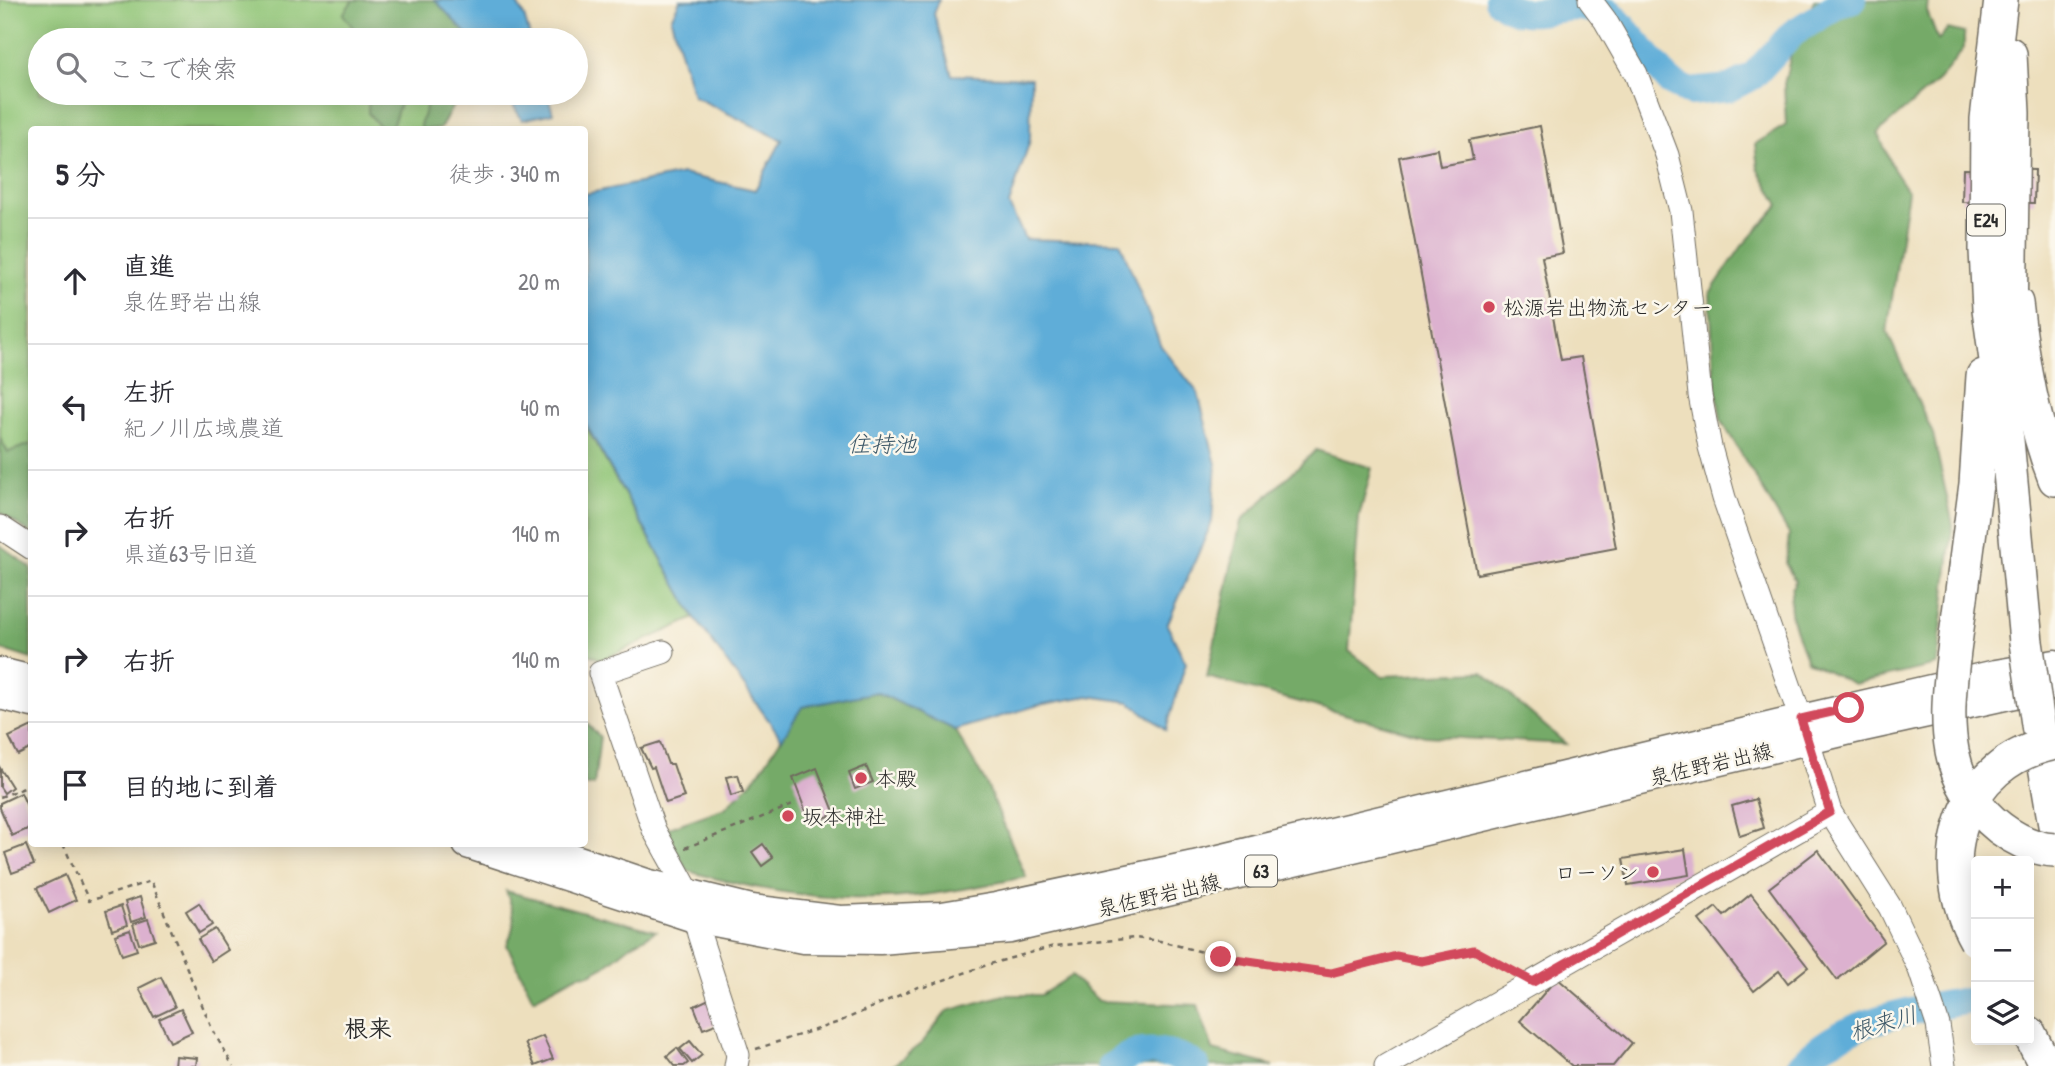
<!DOCTYPE html>
<html lang="ja">
<head>
<meta charset="utf-8">
<style>
  body { margin:0; font-family:"Patrick Hand","Klee One",sans-serif; background:#f2f2f3; color:#2b2b33 }
  .controls { position:absolute; right:21px; bottom:21px; display:grid; overflow:hidden; border-radius:7px; box-shadow:0 4px 18px #0003 }
  .controls button { width:63px; height:63px; display:grid; place-items:center; padding:0; border:0; border-bottom:2px solid #e1e1e2; background:#fff; color:#2b2b33; font:35px sans-serif }
  .stop { position:absolute; width:21px; height:21px; margin:-16px; border:5px solid #d1495b; border-radius:50%; background:#fff }
  .stop.end { background:#d1495b; border-color:#fff; box-shadow:0 2px 7px #0008 }
  .list { margin:0; padding:0; list-style:none }
  h2 { display:flex; justify-content:space-between; align-items:center; height:91px; margin:0; padding:0 28px; font-size:30px }
  h2 small { font-size:23px; font-weight:400; color:#7c7c81 }
  .list li { display:grid; grid-template-columns:46px 1fr auto; gap:21px; align-items:center; box-sizing:border-box; height:126px; padding:0 28px; border-top:2px solid #e1e1e2 }
  .list b { display:block; font-size:26px; white-space:nowrap }
  .list p { margin:0; font-size:23px; white-space:nowrap; color:#7c7c81 }
  .list em { font-size:23px; font-style:normal; color:#7c7c81 }
  .icon { flex:none; width:38px; height:38px; fill:none; stroke:currentColor; stroke-width:2; stroke-linecap:round; stroke-linejoin:round }
  .map { position:relative; flex:none; width:2055px; height:1066px; overflow:hidden }
  .search { position:absolute; background:#fff; box-shadow:0 4px 18px #0003; left:28px; top:28px; width:560px; height:77px; display:flex; align-items:center; gap:18px; box-sizing:border-box; padding:0 24px; border-radius:38px; color:#7c7c81; font-size:26px }
  .panel { position:absolute; background:#fff; box-shadow:0 4px 18px #0003; left:28px; top:126px; width:560px; height:721px; border-radius:7px }
  .map>svg:first-child { display:block }
  .green { fill:#90c577; stroke:#5e7851; stroke-width:2 }
  .forest { fill:#74aa68; stroke:#506a4a; stroke-width:2 }
  .water { fill:#5fadd8; stroke:#456c82; stroke-width:2 }
  .lines { fill:none; stroke-linecap:round; stroke-linejoin:round }
  .river { stroke:#5fadd8; stroke-width:28 }
  .building { fill:#dcb1cf }
  .minor-casing { stroke:#6f6a5e; stroke-width:25 }
  .major-casing { stroke:#6f6a5e; stroke-width:31 }
  .highway-casing { stroke:#6f6a5e; stroke-width:36 }
  .path { stroke:#6f6a5e; stroke-width:2.5; stroke-dasharray:5 5; stroke-linecap:butt }
  .minor { stroke:#fff; stroke-width:23 }
  .major { stroke:#fff; stroke-width:28 }
  .highway { stroke:#fff; stroke-width:33 }
  .highway-bridge-casing { stroke:#6f6a5e; stroke-width:36; stroke-linecap:butt }
  .highway-bridge { stroke:#fff; stroke-width:33 }
  .route { stroke:#d1495b; stroke-width:9 }
  .poi-dot { fill:#d1495b; stroke:#fbf7ec; stroke-width:2.5 }
  .labels { text-anchor:middle; dominant-baseline:central; stroke-width:5; stroke-linejoin:round; paint-order:stroke }
  .shield { fill:#fbf7ec; stroke:#696865; stroke-width:2 }
  .shield-label { font-size:19px; font-weight:bold; fill:#2b2b2b }
  .poi-label { font-size:21px; fill:#2b2b2b; stroke:#fbf7ec; text-anchor:start }
  .street-label { font-size:21px; fill:#2b2b2b; stroke:#fbf7ec }
  .water-label { font-size:23px; font-style:italic; fill:#3d5868; stroke:#fbf7ec }
  .quarter-label { font-size:24px; font-weight:bold; fill:#2b2b2b; stroke:#fbf7ec }
</style>
</head>
<body>
<div class="map">
<svg width="2055" height="1066" viewBox="0 0 2055 1066">
  <rect width="100%" height="100%" fill="#fbf7ec"/>
  <filter id="ink" filterUnits="userSpaceOnUse"><feTurbulence type="fractalNoise" baseFrequency=".0143" numOctaves="2"/><feDisplacementMap in="SourceGraphic" scale="14" xChannelSelector="R" yChannelSelector="G"/><feConvolveMatrix kernelMatrix="1 2 1 2 8 2 1 2 1" color-interpolation-filters="sRGB"/></filter>
  <filter id="wash" filterUnits="userSpaceOnUse"><feTurbulence type="fractalNoise" baseFrequency=".00686" numOctaves="4" result="noise"/><feDisplacementMap in="SourceGraphic" scale="28" xChannelSelector="R" yChannelSelector="G"/><feGaussianBlur stdDeviation="1.57" result="paint"/><feColorMatrix in="noise" values="0 0 0 0 0 0 0 0 0 0 0 0 0 0 0 0 0 1.4 0 .05"/><feComposite in="paint" operator="in"/></filter>
  <g filter="url(#wash)">
    <rect width="100%" height="100%" fill="#eddfbd"/>
    <g class="green">
      <polygon points="0,0 435,0 472,40 40,40 40,93 460,93 440,129 32,130 31,516 0,495"/>
      <polygon points="584,423 695,618 601,660 585,652"/>
    </g>
    <g class="forest">
      <polygon points="353,0 435,0 472,40 362,40 343,14"/>
      <path d="M 1814,0 L 1928,0 L 1927,11 L 1938,40 L 1948,29 L 1964,33 L 1964,48 L 1939,80 L 1878,133 L 1894,170 L 1908,191 L 1887,332 L 1933,434 L 1953,525 L 1937,665 L 1854,684 L 1807,661 C 1797,634 1783,608 1795,581 L 1786,564 L 1789,534 L 1721,420 L 1714,372 L 1710,293 L 1742,246 L 1779,205 L 1758,168 L 1755,144 L 1786,125 L 1784,84 L 1792,50 Z"/>
      <polygon points="369,93 404,93 391,129 382,129 368,113"/>
      <polygon points="431,93 460,93 440,129 421,129 420,125"/>
      <polygon points="0,438 8,452 31,444 31,533 0,512"/>
      <polygon points="1316,450 1372,468 1359,517 1349,651 1382,676 1483,672 1566,744 1425,736 1207,677 1241,521"/>
      <polygon points="0,545 31,568 31,659 0,649"/>
      <path d="M 877,692 L 955,730 L 987,785 L 1026,877 C 990,884 953,892 915,896 C 839,904 761,892 688,871 L 663,830 L 725,808 L 756,777 L 802,707 Z"/>
      <polygon points="584,721 600,737 594,785 585,785"/>
      <path d="M 506,891 L 656,931 L 630,946 L 605,966 L 590,974 L 578,975 L 533,999 L 507,945 C 517,922 515,914 506,891 Z"/>
      <polygon points="1071,976 1099,1001 1198,1005 1213,1050 1274,1066 892,1066 922,1043 947,1011 1004,995 1041,995"/>
    </g>
    <g class="water">
      <polygon points="435,0 515,0 524,16 531,40 472,40"/>
      <polygon points="680,0 939,0 934,14 952,75 1031,78 1030,140 1009,205 1025,239 1120,242 1161,346 1198,393 1216,464 1212,522 1167,625 1186,663 1166,730 1130,702 1088,696 1039,705 955,730 877,692 802,707 782,739 695,618 585,423 585,194 682,174 755,190 782,140 693,96 671,19"/>
      <polygon points="506,93 547,93 553,113 522,120"/>
    </g>
    <g class="lines">
      <g class="river">
        <path d="M 1498,0 C 1525,23 1547,7 1578,7 C 1589,8 1600,11 1611,13 L 1670,82 L 1690,92 L 1729,88 L 1753,76 L 1793,33 L 1839,4 L 1853,0"/>
        <path d="M 1112,1066 C 1120,1062 1129,1054 1137,1053 C 1157,1049 1180,1054 1196,1066"/>
        <path d="M 1800,1066 C 1845,1017 1914,1011 1976,999"/>
      </g>
    </g>
    <g id="blocks">
      <g class="building">
        <polygon points="1540,126 1563,253 1542,257 1561,360 1581,357 1616,548 1477,574 1399,157 1437,149 1440,166 1473,160 1469,140"/>
        <polygon points="1963,169 2035,170 2034,203 1962,202"/>
        <polygon points="32,726 32,748 18,755 9,737"/>
        <polygon points="660,742 668,764 673,764 684,797 666,803 654,767 651,768 641,748"/>
        <polygon points="866,766 873,782 855,789 849,773"/>
        <polygon points="0,768 12,787 4,793 0,787"/>
        <polygon points="817,768 835,814 810,823 793,778"/>
        <polygon points="738,775 743,792 731,796 726,777"/>
        <polygon points="21,793 32,817 32,827 12,836 0,808 0,803"/>
        <polygon points="1756,799 1764,828 1740,836 1732,806"/>
        <polygon points="763,844 773,858 762,866 752,852"/>
        <polygon points="26,845 34,865 12,873 5,853"/>
        <polygon points="1685,849 1689,875 1628,885 1623,859"/>
        <polygon points="1818,850 1884,941 1837,980 1769,888"/>
        <polygon points="65,875 76,900 49,913 37,888"/>
        <polygon points="1751,894 1808,967 1788,983 1779,971 1754,991 1699,920 1716,907 1724,916"/>
        <polygon points="140,897 146,917 131,922 125,902"/>
        <polygon points="199,903 212,925 199,933 186,911"/>
        <polygon points="121,906 127,925 112,930 106,911"/>
        <polygon points="148,919 155,939 139,944 133,924"/>
        <polygon points="215,929 228,950 211,961 198,939"/>
        <polygon points="130,930 137,950 122,955 115,935"/>
        <polygon points="161,977 175,1007 154,1017 139,988"/>
        <polygon points="1557,978 1632,1043 1613,1066 1572,1066 1520,1021"/>
        <polygon points="711,998 721,1022 703,1029 694,1006"/>
        <polygon points="181,1009 192,1032 170,1042 159,1019"/>
        <polygon points="543,1036 553,1059 535,1066 525,1043"/>
        <polygon points="690,1041 702,1055 692,1063 680,1049"/>
        <polygon points="677,1048 688,1063 684,1066 675,1066 667,1056"/>
        <polygon points="175,1056 197,1058 196,1066 174,1066"/>
      </g>
    </g>
  </g>
  <g filter="url(#ink)">
    <use href="#blocks" fill-opacity="0" stroke="#6f6a5e" stroke-width="2"/>
    <g class="lines">
      <g class="minor-casing">
        <g id="minor">
          <polyline points="1590,0 1605,20 1636,74 1667,155 1681,211 1700,395 1710,447 1724,498 1801,719 1830,812 1890,907 1920,970 1938,1025 1944,1066"/>
          <polyline points="0,527 32,548"/>
          <polyline points="663,652 600,673 654,830 689,893 699,934 738,1055 736,1066"/>
          <polyline points="1386,1066 1830,812"/>
        </g>
      </g>
      <g class="major-casing">
        <g id="major">
          <polyline points="0,672 32,680"/>
          <polyline points="0,695 32,703"/>
          <polyline points="467,844 694,918 803,939 880,940 1011,929 1855,729 2055,685"/>
          <polyline points="531,844 646,883 752,909 840,920 942,916 996,907 1194,865 1801,719 1996,674 2055,664"/>
        </g>
      </g>
      <g class="highway-casing">
        <g id="highway">
          <polyline points="2001,0 1987,119 1986,250 1989,309 2007,440 2026,642"/>
          <path d="M 2016,303 C 2023,363 2033,423 2055,479"/>
          <polyline points="2010,329 2013,113 2010,54"/>
          <polyline points="1953,659 1976,484 1983,376"/>
          <polyline points="2038,724 2055,825"/>
          <polyline points="2029,1033 2046,1066"/>
        </g>
      </g>
      <g class="path">
        <polyline points="0,797 32,785"/>
        <polyline points="63,844 89,901 151,881 212,1029 233,1066"/>
        <polyline points="685,848 795,804"/>
        <polyline points="756,1049 839,1022 920,986 924,987 990,964 1054,946 1134,938 1160,941 1221,957 1331,973 1396,955 1421,961 1474,950 1512,970"/>
      </g>
      <use href="#minor" class="minor"/>
      <use href="#major" class="major"/>
      <use href="#highway" class="highway"/>
      <g class="highway-bridge-casing">
        <g id="highway-bridge">
          <polyline points="2026,642 2038,724"/>
          <path d="M 1953,659 C 1945,725 1943,783 2000,828 C 2016,840 2035,849 2055,850"/>
          <path d="M 1976,940 C 1931,861 1960,762 2055,743"/>
        </g>
      </g>
      <use href="#highway-bridge" class="highway-bridge"/>
    </g>
  </g>
  <g class="lines" filter="url(#ink)">
    <polyline class="route" points="1221,957 1331,973 1396,956 1421,961 1474,950 1533,982 1830,812 1801,719 1849,708"/>
  </g>
  <g class="poi-dot">
    <circle cx="1489" cy="307" r="7"/>
    <circle cx="861" cy="778" r="7"/>
    <circle cx="788" cy="816" r="7"/>
    <circle cx="1653" cy="872" r="7"/>
  </g>
  <g class="labels">
    <g class="shield">
      <rect x="1967" y="204.5" width="38" height="31" rx="5"/>
      <rect x="1245" y="855.5" width="32" height="31" rx="5"/>
    </g>
    <g class="shield-label">
      <text x="1986" y="220">E24</text>
      <text x="1261" y="871">63</text>
    </g>
    <g class="poi-label">
      <text x="1503" y="307">松源岩出物流センター</text>
      <text x="875" y="778">本殿</text>
      <text x="802" y="816">坂本神社</text>
      <text x="1639" y="872" text-anchor="end">ローソン</text>
    </g>
    <g class="street-label">
      <text transform="translate(1711 764) rotate(-13)">泉佐野岩出線</text>
      <text transform="translate(1159 895) rotate(-13)">泉佐野岩出線</text>
    </g>
    <g class="water-label">
      <text x="882" y="443">住持池</text>
      <text transform="translate(1883 1023) rotate(-16)">根来川</text>
    </g>
    <g class="quarter-label">
      <text x="368" y="1028">根来</text>
    </g>
  </g>
</svg>
<div class="controls">
<button>+</button>
<button>−</button>
<button><svg class="icon" aria-label="layers" viewBox="0 0 24 24"><path d="M12 4l9 5-9 5-9-5zM3 14l9 5 9-5"/></svg></button>
</div>
<div class="stop" style="left:1849px;top:708px"></div>
<div class="stop end" style="left:1221px;top:957px"></div>
<div class="search"><svg class="icon" aria-label="search" viewBox="0 0 24 24"><circle cx="10" cy="10" r="6"/><path d="M15 15l6 6"/></svg>ここで検索</div>
<section class="panel">
<h2>5 分<small>徒歩 · 340 m</small></h2>
<ul class="list">
<li><svg class="icon" aria-label="ahead" viewBox="0 0 24 24"><path d="M12 20V5M6 11l6-6 6 6"/></svg><div><b>直進</b><p>泉佐野岩出線</p></div><em>20 m</em></li>
<li><svg class="icon" aria-label="left" viewBox="0 0 24 24"><path d="M17 20v-9H6M10 6l-5 5 5 5"/></svg><div><b>左折</b><p>紀ノ川広域農道</p></div><em>40 m</em></li>
<li><svg class="icon" aria-label="right" viewBox="0 0 24 24"><path d="M7 20v-9h11M14 6l5 5-5 5"/></svg><div><b>右折</b><p>県道63号旧道</p></div><em>140 m</em></li>
<li><svg class="icon" aria-label="right" viewBox="0 0 24 24"><path d="M7 20v-9h11M14 6l5 5-5 5"/></svg><div><b>右折</b></div><em>140 m</em></li>
<li><svg class="icon" aria-label="arrive" viewBox="0 0 24 24"><path d="M6 21V4h12l-3 4 3 4H6"/></svg><div><b>目的地に到着</b></div></li>
</ul>
</section>
</div>
</body>
</html>
